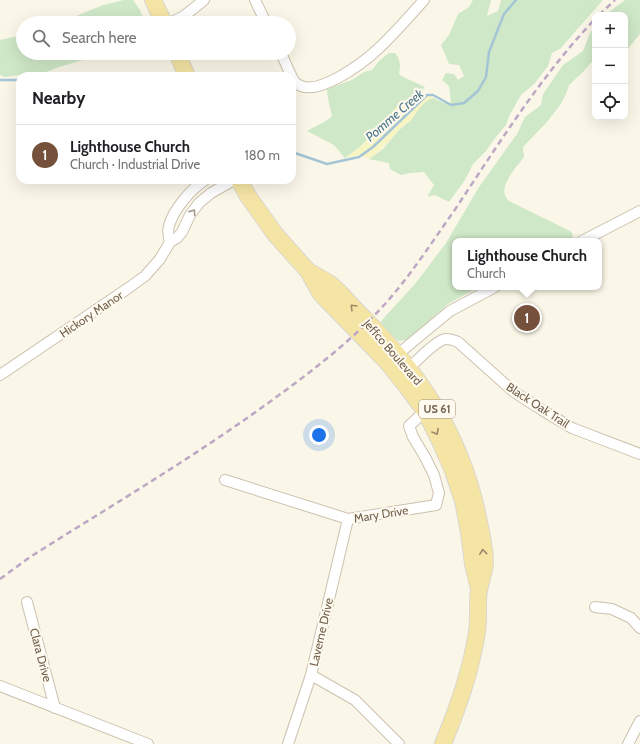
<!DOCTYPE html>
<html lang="en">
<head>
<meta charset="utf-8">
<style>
  body { margin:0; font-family:Cabin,sans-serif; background:#f6f6f6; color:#202124 }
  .controls { position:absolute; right:12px; top:12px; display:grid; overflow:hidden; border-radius:8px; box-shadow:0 4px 16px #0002 }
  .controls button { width:36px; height:36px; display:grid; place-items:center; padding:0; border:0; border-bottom:1px solid #e0e0e0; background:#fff; color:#202124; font:20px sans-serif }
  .you { position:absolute; left:319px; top:435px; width:14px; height:14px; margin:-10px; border:3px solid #fff; border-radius:50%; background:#1a73e8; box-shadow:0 0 0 6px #1a73e833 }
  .badge { display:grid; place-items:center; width:26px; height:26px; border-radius:50%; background:#75503a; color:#fff; font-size:13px; font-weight:700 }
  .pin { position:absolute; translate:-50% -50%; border:2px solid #fff; box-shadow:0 1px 4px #0006 }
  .popup { position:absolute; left:452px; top:238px; width:150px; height:52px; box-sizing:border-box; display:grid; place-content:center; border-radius:8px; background:#fff; filter:drop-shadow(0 1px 3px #0005); font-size:13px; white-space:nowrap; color:#757577 }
  .popup b { font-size:15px; color:#202124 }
  .popup::after { content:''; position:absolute; left:50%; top:100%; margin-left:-8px; border:8px solid transparent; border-top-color:#fff }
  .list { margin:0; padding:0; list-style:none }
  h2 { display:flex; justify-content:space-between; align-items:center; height:52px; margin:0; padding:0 16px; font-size:17px }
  h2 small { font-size:13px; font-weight:400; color:#757577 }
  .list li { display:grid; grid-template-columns:26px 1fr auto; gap:12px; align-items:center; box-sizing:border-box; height:60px; padding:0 16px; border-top:1px solid #e0e0e0 }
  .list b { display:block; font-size:15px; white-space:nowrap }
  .list p { margin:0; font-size:13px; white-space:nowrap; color:#757577 }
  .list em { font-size:13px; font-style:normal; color:#757577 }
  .icon { flex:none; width:22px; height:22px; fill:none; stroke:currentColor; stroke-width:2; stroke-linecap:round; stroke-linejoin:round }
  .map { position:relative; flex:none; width:640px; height:744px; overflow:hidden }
  .search { position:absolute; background:#fff; box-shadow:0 4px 16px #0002; left:16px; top:16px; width:280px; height:44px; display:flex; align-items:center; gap:10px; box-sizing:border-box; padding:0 14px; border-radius:22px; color:#757577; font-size:15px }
  .panel { position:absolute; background:#fff; box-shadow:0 4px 16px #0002; left:16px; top:72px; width:280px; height:112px; border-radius:12px }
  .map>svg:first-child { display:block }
  .green { fill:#cfe8c7 }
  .sand { fill:#f8f5c5 }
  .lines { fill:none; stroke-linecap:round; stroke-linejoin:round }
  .stream { stroke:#a4c5d5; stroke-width:2.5 }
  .minor-casing { stroke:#cdc1af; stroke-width:12 }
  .primary-casing { stroke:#dbd6d1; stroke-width:18 }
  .minor { stroke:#fff; stroke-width:10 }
  .primary { stroke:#f5e5a5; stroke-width:16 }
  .rail { stroke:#bca7c5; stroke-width:2.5; stroke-dasharray:6 4; stroke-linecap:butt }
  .oneway { stroke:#a5998c }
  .oneway2 { stroke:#9b8968 }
  .labels { text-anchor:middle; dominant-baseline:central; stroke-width:4; stroke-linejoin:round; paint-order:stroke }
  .shield { fill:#fefaef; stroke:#9d907e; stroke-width:1 }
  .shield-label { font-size:11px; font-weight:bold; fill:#74624e }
  .street-label { font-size:12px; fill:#74624e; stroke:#fefaef }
  .water-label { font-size:13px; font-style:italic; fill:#4c778c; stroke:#fefaef }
</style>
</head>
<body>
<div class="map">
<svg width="640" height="744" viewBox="0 0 640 744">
  <rect width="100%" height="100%" fill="#fbf7e8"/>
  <g class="green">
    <polygon points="124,0 133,0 140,10 145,23 59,23 103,5"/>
    <polygon points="473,0 491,0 487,16 498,11 501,0 603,0 560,49 552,53 548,66 534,84 521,95 509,116 506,125 495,138 486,151 473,164 465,180 449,202 435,195 427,197 434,185 424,172 410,173 401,175 390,169 389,163 369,159 383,149 399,130 411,120 419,108 429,99 433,98 444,103 451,102 449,86 442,80 446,73 454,74 458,80 464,76 459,65 449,64 441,45 449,35 458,14 469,7"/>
    <polygon points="625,0 640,0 640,34 626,51 625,15 605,15"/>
    <path d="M 595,27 L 595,58 L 583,72 L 569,85 L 566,94 L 561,104 L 546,123 L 523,147 L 524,157 C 516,168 495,189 509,201 L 570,231 L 572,233 L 573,239 L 569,241 L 455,241 L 455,287 L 479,287 L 448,304 L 407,340 L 399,341 L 388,332 L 380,324 L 382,320 L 415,284 L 446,243 L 479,187 L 517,134 L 525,117 L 541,105 L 543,94 L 563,65 L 583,51 L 590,33 Z"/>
    <polygon points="23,35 23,53 100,53 86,59 59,67 41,74 27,74 5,77 0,75 0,40"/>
    <path d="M 389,53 L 395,53 C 400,59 401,65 399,73 L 401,76 L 425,87 L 420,93 L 409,98 L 387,118 L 360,147 L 345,158 L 334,145 L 307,131 C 315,126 325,123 332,116 C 330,107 327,98 327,89 L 352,80 L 364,72 L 372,70 L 379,61 Z"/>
  </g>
  <path class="sand" d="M 420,93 L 429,95 L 433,98 C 422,101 418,112 411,120 C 407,124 402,126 399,130 C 388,142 383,149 369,159 L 360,155 L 345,158 L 360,147 L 384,122 L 399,104 Z"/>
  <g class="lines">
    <g class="stream">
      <polyline points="0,80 20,80"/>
      <polyline points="292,152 327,164 359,157 373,147 427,95 433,95 451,105 464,103 478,91 486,77 489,52 504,14 516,0"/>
    </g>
    <g class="minor-casing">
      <g id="minor">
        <polyline points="255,0 266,23"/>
        <polyline points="170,23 184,16 204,0"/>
        <path d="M 281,53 C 284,59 292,80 296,83 C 315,100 364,62 378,49 C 394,34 409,17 424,0"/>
        <polyline points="582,241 640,211"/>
        <path d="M 170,242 C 169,237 167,231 169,226 C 173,210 191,189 205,180"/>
        <polyline points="398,354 450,311 495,287"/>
        <path d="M 409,368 C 418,360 434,342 445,339 C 450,339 454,340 458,342 L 514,392 L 542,410 L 572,428 L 640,454"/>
        <polyline points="0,375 127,289 145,276 160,259 170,242 177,238 182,232 190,215 199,203 211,193 234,180"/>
        <polyline points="225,480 348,519 436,505 439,493 434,475 425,457 413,437 409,426 425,411"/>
        <polyline points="27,602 55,708"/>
        <polyline points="595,607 612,609 631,618 640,628"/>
        <polyline points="311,675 355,700 399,744"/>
        <polyline points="0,686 148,744"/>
        <polyline points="288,744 311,675 348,519"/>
        <polyline points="628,744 640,721"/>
      </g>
    </g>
    <g class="primary-casing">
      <g id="primary">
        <polyline points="153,0 164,23"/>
        <polyline points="177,53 187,76"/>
        <polyline points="239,180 248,196 275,234 308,271 321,294 388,363 407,387 425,411 440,441 453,471 463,501 469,532 473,564 478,585"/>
        <path d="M 308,271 C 315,275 322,279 329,283 C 341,292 352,307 363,317 C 420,374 459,433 477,512 C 480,528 485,546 485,563 C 484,572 481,581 479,590 C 477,603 479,618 477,632 C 471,671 458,707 443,744"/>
      </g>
    </g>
    <use href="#minor" class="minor"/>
    <use href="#primary" class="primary"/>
    <g class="rail">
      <polyline points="599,15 615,0"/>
      <path d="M 0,579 L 30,557 C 106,509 184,463 257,411 C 303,378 348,345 385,304 C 411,275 432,242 454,211 C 498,145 540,77 595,19"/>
    </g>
  </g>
  <defs><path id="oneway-chevron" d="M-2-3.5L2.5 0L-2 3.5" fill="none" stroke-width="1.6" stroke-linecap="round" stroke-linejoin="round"/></defs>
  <use class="oneway" href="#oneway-chevron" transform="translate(193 212) rotate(-55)"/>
  <g class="oneway2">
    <use href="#oneway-chevron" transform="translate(353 307) rotate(-135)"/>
    <use href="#oneway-chevron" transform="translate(436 432) rotate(61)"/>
    <use href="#oneway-chevron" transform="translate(483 552) rotate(-96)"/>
  </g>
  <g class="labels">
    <rect class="shield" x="419" y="400" width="36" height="18" rx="3"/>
    <g class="shield-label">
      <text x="437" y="409">US 61</text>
    </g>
    <g class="street-label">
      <text transform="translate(91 314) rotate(-34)">Hickory Manor</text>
      <text transform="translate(393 352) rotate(49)">Jeffco Boulevard</text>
      <text transform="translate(538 405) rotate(33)">Black Oak Trail</text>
      <text transform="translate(381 514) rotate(-9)">Mary Drive</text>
      <text transform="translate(321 632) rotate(-77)">Laverne Drive</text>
      <text transform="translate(41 655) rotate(75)">Clara Drive</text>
    </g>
    <g class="water-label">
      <text transform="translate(394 115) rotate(-41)">Pomme Creek</text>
    </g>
  </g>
</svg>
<div class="controls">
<button>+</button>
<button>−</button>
<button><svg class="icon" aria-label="locate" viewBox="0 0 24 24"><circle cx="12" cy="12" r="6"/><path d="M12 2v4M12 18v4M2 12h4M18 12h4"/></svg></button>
</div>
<div class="you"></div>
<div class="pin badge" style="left:527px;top:318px">1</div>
<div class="popup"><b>Lighthouse Church</b>Church</div>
<div class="search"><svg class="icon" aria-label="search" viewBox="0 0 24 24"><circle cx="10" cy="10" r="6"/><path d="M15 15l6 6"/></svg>Search here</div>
<section class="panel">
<h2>Nearby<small></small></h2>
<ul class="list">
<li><span class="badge">1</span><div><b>Lighthouse Church</b><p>Church · Industrial Drive</p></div><em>180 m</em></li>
</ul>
</section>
</div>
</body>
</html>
